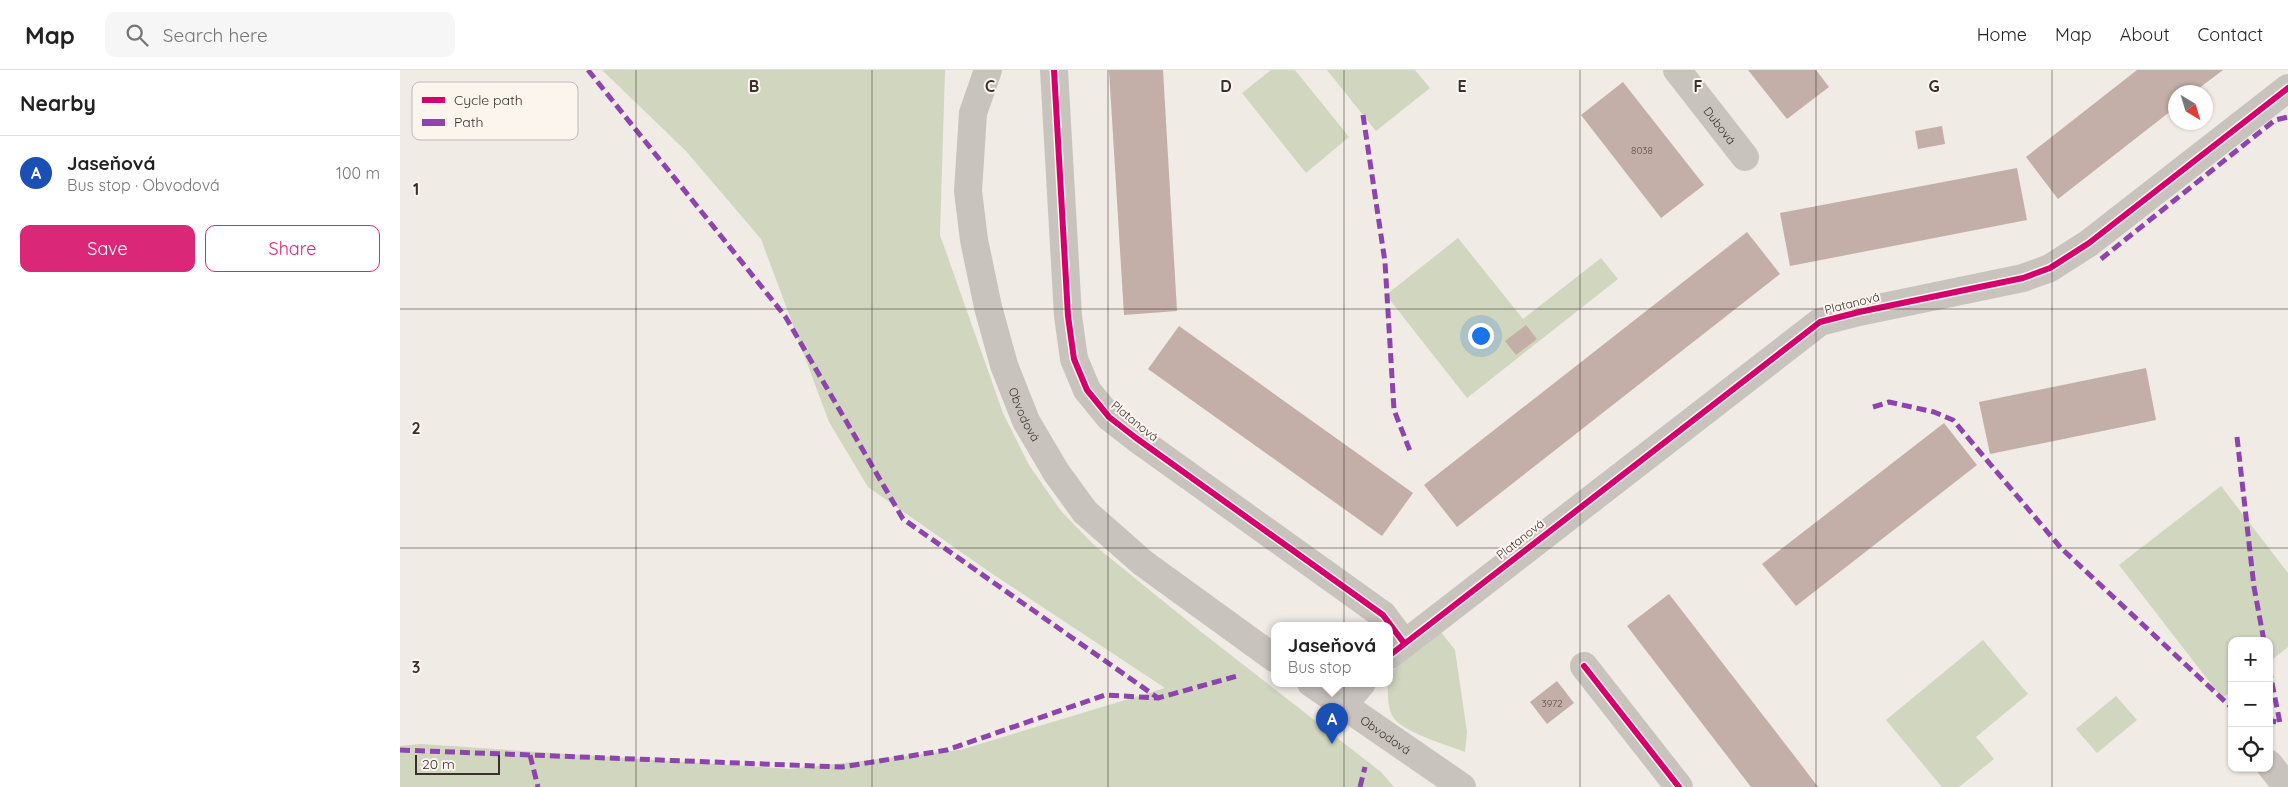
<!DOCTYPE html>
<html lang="en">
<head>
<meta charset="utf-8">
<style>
  body { margin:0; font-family:Quicksand,sans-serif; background:#f6f6f6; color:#222 }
  .controls { position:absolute; right:15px; bottom:15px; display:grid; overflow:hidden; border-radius:10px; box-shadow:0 1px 4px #0004 }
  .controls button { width:45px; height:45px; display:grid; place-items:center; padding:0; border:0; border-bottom:1px solid #e0e0e0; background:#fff; color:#222; font:25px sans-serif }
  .compass { position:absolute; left:1768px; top:15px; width:45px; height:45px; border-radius:50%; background:#fff; box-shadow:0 1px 4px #0004; rotate:142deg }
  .scale { position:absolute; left:15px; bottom:12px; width:85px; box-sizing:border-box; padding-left:5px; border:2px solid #3b302b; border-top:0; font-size:14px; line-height:18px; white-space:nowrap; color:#3b302b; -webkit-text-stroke:4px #fbf5ee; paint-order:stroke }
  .you { position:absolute; left:1080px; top:265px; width:18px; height:18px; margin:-12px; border:4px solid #fff; border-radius:50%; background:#1a73e8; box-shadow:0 0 0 8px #1a73e833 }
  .badge { display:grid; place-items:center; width:32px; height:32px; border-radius:50%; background:#db2777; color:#fff; font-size:16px; font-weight:700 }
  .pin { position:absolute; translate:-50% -41px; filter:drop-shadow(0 1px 2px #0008) }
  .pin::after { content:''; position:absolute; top:26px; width:18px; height:15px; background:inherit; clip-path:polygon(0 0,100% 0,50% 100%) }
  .popup { position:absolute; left:871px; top:552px; width:122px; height:65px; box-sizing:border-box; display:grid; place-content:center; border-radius:10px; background:#fff; filter:drop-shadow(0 1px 4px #0005); font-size:16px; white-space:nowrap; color:#767676 }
  .popup b { font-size:19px; color:#222 }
  .popup::after { content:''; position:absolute; left:50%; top:100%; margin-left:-10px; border:10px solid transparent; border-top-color:#fff }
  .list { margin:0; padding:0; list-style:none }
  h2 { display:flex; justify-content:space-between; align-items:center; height:65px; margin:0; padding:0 20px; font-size:21px }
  h2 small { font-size:16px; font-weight:400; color:#767676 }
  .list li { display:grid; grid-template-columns:32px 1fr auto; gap:15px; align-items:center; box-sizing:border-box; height:75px; padding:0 20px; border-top:1px solid #e0e0e0 }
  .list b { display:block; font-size:19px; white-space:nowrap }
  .list p { margin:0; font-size:16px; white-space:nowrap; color:#767676 }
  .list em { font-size:16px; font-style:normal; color:#767676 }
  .actions { display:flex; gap:10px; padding:15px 20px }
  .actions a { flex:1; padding:11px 0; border:1px solid #db2777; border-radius:10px; text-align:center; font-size:18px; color:#db2777 }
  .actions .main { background:#db2777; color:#fff }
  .icon { flex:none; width:28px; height:28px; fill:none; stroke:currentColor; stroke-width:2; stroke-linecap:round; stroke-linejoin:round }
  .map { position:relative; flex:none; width:1888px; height:717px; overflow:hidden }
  header { display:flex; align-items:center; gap:30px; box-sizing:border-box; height:70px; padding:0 25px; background:#fff; border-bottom:1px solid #e0e0e0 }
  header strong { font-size:24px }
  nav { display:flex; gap:28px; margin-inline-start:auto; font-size:18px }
  .search { width:350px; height:45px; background:#f6f6f6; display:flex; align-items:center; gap:12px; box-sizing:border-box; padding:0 18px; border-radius:10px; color:#767676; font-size:19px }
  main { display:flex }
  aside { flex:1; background:#fff }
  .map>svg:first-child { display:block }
  .green { fill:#d1d6bf }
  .building { fill:#c3afa7 }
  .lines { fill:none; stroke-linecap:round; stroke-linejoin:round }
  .minor { stroke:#c9c3be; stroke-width:28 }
  .quiet { stroke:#8e44ad; stroke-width:5; stroke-dasharray:10 5; stroke-linecap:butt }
  .cycleway-casing { stroke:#fbf5ee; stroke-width:9 }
  .cycleway { stroke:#d6006c; stroke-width:6 }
  .grid { fill:none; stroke:#3b302b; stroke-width:1; stroke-opacity:0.55 }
  .labels { text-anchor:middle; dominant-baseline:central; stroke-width:4; stroke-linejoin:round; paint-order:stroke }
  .number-label { font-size:10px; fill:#5d504a }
  .street-label { font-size:12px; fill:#3b302b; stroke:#fbf5ee }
  .key { fill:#fbf5ee; stroke:#c1bab4; stroke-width:1 }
  .key-label { font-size:14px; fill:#3b302b }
  .grid-label { font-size:16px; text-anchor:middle; font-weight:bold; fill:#3b302b; stroke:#fbf5ee; stroke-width:4; stroke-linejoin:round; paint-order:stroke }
</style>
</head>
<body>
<header>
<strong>Map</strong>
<div class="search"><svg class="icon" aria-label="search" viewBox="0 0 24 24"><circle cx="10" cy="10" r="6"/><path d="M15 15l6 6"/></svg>Search here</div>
<nav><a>Home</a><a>Map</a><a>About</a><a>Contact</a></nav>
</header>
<main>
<aside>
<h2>Nearby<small></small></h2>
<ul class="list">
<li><span class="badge" style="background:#1a4fb4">A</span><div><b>Jaseňová</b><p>Bus stop · Obvodová</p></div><em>100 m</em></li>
</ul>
<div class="actions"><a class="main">Save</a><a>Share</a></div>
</aside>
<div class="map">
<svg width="1888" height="717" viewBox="0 0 1888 717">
  <rect width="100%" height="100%" fill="#f0ebe5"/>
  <g class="green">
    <polygon points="202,0 545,0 540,165 603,343 629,395 661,441 694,475 800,561 981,702 994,717 0,717 0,676 21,674 390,699 560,680 765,618 591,503 468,417 429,352 361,169 286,81"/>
    <polygon points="871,0 895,0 949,67 906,103 842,23"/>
    <polygon points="927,0 1015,0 1030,18 976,61"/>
    <polygon points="1058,168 1123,249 1201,188 1218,209 1067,328 986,225"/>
    <polygon points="1821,416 1888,503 1888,577 1869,592 1869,571 1832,571 1832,621 1822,628 1719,495"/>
    <path d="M 1041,562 L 1055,580 L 1067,662 L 1065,682 C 1047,675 1002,662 993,647 C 989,640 988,632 988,624 C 987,613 988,606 996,597 Z"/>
    <polygon points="1583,570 1628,624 1576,667 1594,689 1559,717 1542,717 1486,650"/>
    <polygon points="1716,626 1737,650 1697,683 1676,659"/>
  </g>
  <g class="building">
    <polygon points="709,0 763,0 777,241 724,245"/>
    <polygon points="1348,0 1416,0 1429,17 1387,49"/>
    <polygon points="1737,0 1823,0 1794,22 1776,22 1776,37 1658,129 1626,87"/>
    <polygon points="1223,12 1304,115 1261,148 1181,45"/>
    <polygon points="1542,56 1545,74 1518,79 1515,61"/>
    <polygon points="1617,98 1627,150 1390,196 1380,143"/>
    <polygon points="1347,162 1380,204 1057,457 1024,415"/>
    <polygon points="1126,255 1137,269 1116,285 1105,271"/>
    <polygon points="779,256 1013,423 982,466 748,299"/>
    <polygon points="1746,298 1756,350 1590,384 1579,332"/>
    <polygon points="1544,353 1577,395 1396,536 1362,494"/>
    <polygon points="1269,524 1393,684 1418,717 1351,717 1227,556"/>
    <polygon points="1157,611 1174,633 1147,654 1130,632"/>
  </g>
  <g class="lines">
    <g class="minor">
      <path id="s1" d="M 588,0 L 573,43 L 568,121 L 574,170 L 588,237 L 604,295 L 626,351 L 656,402 L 685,442 L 743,493 L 874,588"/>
      <polyline points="654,0 668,246 674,289 687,320 709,347 736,368 983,545 1004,573"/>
      <path id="s2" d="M 1277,0 L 1345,87"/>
      <polyline points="990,585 1420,252 1459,242 1623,208 1650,198 1689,173 1888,18"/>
      <polyline points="1184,596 1279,717"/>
      <path id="s3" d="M 911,613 L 1062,717"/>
      <polyline points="943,635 962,613"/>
      <polyline points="1869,694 1887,717"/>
    </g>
    <g class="quiet">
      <polyline points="188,0 385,246 503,449 758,628"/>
      <polyline points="963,45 985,192 994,340 1010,381"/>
      <polyline points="1701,189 1875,50 1888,47"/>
      <polyline points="1473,337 1489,332 1534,342 1553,350 1661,478 1832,638"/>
      <polyline points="1837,367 1854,517 1864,571"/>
      <polyline points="1869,598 1880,653 1869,650"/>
      <polyline points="0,680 442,697 547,680 705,625 758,628 837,606"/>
      <polyline points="130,685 138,717"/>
      <polyline points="960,717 965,697"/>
    </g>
    <g class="cycleway-casing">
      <g id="cycleway">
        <polyline points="654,0 668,246 674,289 687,320 709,347 736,368 983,545 1004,573"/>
        <polyline points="990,585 1420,252 1459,242 1623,208 1650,198 1689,173 1888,18"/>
        <polyline points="1184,596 1279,717"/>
      </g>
    </g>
    <use href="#cycleway" class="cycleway"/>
  </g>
  <path class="grid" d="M 236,0 L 236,717M 472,0 L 472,717M 708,0 L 708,717M 944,0 L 944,717M 1180,0 L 1180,717M 1416,0 L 1416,717M 1652,0 L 1652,717M 0,239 L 1888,239M 0,478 L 1888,478"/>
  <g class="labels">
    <g class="number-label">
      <text x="1242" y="80">8038</text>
      <text x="1152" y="633">3972</text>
    </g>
    <g class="street-label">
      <text stroke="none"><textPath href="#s2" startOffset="70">Dubová</textPath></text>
      <text transform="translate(1452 233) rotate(-14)">Platanová</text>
      <text stroke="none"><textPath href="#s1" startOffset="355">Obvodová</textPath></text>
      <text transform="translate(735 351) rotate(39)">Platanová</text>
      <text transform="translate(1120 469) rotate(-38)">Platanová</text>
      <text stroke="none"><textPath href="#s3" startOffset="91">Obvodová</textPath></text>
    </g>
  </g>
  <rect x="12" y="12" width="166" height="58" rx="8" class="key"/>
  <rect x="22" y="27" width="23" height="6" fill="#d6006c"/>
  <rect x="22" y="49" width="23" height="7" fill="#8e44ad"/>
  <g class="key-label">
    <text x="54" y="35">Cycle path</text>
    <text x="54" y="57">Path</text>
  </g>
  <g class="grid-label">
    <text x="354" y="22">B</text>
    <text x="590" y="22">C</text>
    <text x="826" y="22">D</text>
    <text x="1062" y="22">E</text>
    <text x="1298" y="22">F</text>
    <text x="1534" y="22">G</text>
    <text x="16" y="125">1</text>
    <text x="16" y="364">2</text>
    <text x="16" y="603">3</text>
  </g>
</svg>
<div class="controls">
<button>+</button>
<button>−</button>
<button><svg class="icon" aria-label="locate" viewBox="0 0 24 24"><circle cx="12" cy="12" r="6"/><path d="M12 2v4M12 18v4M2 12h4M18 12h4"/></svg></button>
</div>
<svg class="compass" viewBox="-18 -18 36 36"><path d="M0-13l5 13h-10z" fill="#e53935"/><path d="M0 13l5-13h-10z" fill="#767676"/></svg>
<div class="scale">20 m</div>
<div class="you"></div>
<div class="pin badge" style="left:932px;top:674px;background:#1a4fb4">A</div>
<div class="popup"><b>Jaseňová</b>Bus stop</div>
</div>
</main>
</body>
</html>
